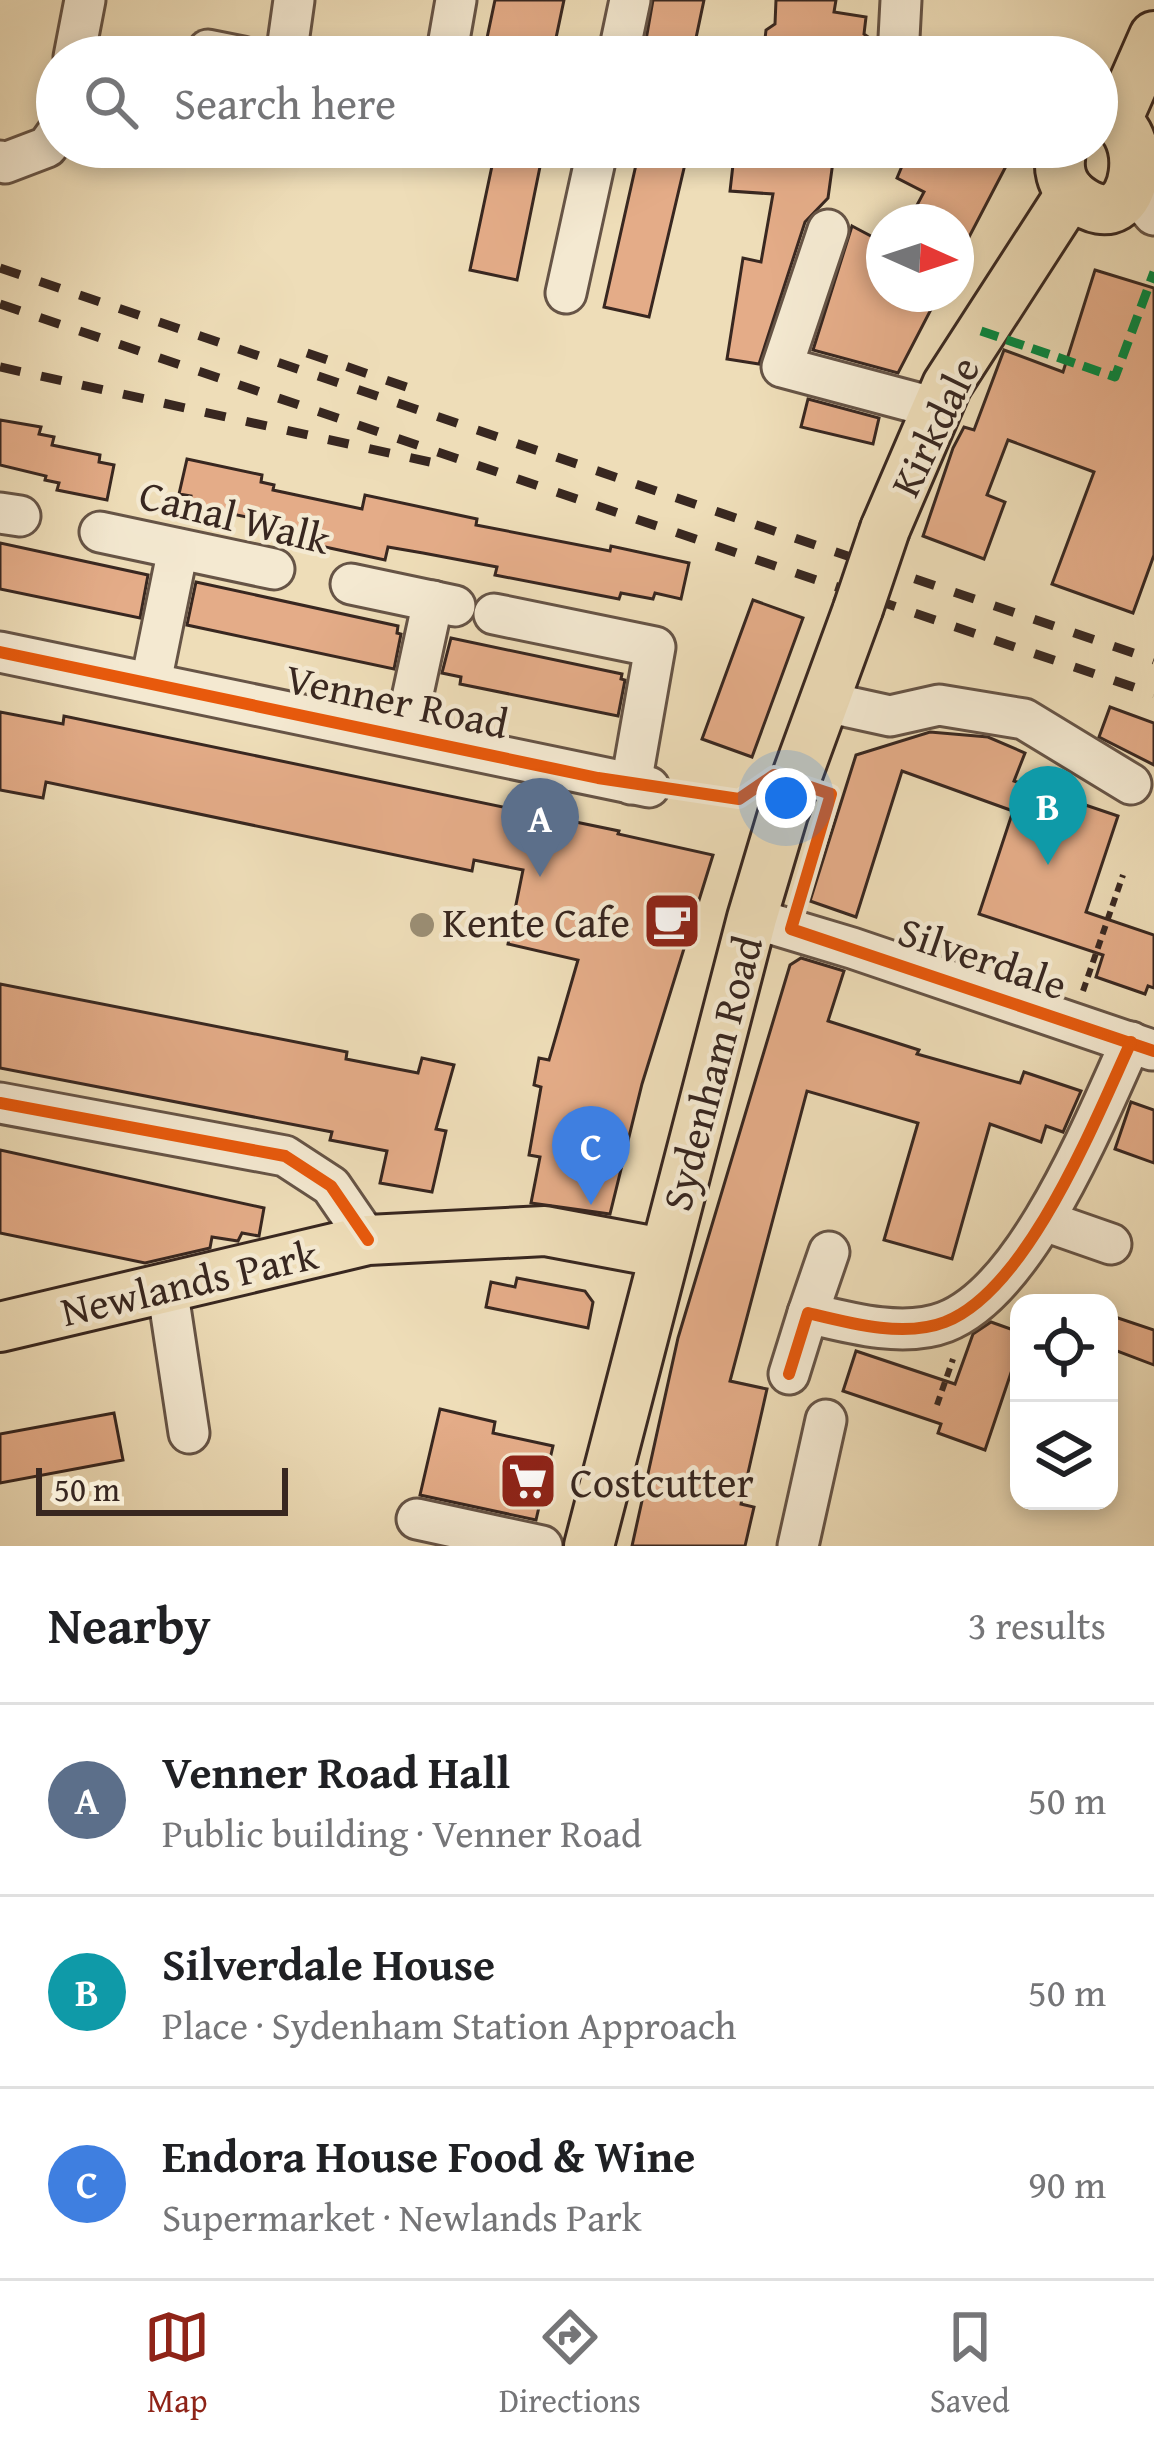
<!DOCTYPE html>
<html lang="en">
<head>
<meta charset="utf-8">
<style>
  body { margin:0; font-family:"Gentium Book Plus",serif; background:#f2f2f2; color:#202124 }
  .controls { position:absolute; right:36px; bottom:36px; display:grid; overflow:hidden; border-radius:24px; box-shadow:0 6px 18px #0003 }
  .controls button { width:108px; height:108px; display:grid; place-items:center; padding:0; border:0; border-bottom:3px solid #e0e0e0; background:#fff; color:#202124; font:60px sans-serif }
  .compass { position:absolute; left:866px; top:204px; width:108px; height:108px; border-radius:50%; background:#fff; box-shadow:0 6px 18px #0003; rotate:93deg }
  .scale { position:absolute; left:36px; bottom:30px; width:252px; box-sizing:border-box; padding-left:12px; border:6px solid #382720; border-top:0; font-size:33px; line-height:42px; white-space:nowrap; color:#382720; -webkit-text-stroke:9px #f4e9d1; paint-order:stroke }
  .you { position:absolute; left:786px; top:798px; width:42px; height:42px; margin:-30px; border:9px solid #fff; border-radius:50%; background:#1a73e8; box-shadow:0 0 0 18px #1a73e833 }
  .badge { display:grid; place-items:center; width:78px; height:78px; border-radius:50%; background:#8f2418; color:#fff; font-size:39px; font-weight:700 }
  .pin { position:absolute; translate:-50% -99px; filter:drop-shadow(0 3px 6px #0008) }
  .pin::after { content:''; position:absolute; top:63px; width:42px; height:36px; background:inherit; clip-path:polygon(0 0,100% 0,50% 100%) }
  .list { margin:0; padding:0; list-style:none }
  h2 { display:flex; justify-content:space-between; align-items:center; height:156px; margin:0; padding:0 48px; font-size:51px }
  h2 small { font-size:39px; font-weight:400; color:#757577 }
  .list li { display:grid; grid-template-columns:78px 1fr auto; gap:36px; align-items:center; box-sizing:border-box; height:192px; padding:0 48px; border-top:3px solid #e0e0e0 }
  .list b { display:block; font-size:45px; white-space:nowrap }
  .list p { margin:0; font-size:39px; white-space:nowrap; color:#757577 }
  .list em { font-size:39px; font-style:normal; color:#757577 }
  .icon { flex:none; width:66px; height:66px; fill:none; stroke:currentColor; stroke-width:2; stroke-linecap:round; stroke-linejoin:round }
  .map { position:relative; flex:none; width:1154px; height:1546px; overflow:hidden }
  .search { position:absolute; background:#fff; box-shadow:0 6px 18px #0003; left:36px; right:36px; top:36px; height:132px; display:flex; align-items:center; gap:30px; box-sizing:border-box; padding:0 42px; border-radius:66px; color:#757577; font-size:45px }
  .sheet { height:732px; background:#fff }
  nav { display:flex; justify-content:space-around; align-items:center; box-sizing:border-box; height:168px; border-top:3px solid #e0e0e0; background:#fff; font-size:33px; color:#757577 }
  nav a { display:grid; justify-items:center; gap:6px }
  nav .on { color:#8f2418 }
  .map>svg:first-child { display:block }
  .building { fill:#e4ac88; stroke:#382720; stroke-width:3 }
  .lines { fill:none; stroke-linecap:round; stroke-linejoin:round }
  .minor-casing { stroke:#665446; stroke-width:45 }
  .major-casing { stroke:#382720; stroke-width:54 }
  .path { stroke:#382720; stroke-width:6; stroke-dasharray:9 6; stroke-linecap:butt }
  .minor { stroke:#f4e9d1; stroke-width:39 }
  .major { stroke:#eeddb8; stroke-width:48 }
  .rail { stroke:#382720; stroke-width:9; stroke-dasharray:21 21; stroke-linecap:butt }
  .major-bridge-casing { stroke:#382720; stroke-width:54; stroke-linecap:butt }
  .major-bridge { stroke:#eeddb8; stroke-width:48 }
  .quiet { stroke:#00873e; stroke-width:9; stroke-dasharray:18 9; stroke-linecap:butt }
  .cycleway-casing { stroke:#f4e9d1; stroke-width:20 }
  .cycleway { stroke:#e8590c; stroke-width:12 }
  .tree { fill:#9b8e74 }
  .labels { text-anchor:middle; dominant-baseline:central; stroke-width:9; stroke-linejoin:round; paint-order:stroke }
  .street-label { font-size:42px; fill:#382720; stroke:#f4e9d1 }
  .poi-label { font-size:42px; fill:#382720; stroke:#f4e9d1; text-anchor:end }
</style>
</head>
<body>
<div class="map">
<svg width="1154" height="1546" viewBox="0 0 1154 1546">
  <rect width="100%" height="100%" fill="#eeddb8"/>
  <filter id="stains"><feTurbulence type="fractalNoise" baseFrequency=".00167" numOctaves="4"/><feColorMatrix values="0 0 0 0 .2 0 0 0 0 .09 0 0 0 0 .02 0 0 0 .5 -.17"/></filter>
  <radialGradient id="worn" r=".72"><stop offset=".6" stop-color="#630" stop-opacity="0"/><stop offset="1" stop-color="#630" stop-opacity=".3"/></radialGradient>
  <g class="building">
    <polygon points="495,0 564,0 552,57 483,57"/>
    <polygon points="653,0 704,0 692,57 643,57"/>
    <polygon points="776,0 836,0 834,12 866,17 864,34 875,42 874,57 763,57 766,30 775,24"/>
    <polygon points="496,147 544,147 517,280 470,270"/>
    <polygon points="640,147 689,147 649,317 604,307"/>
    <polygon points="735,147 835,147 828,198 805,222 759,364 727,359 743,258 761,262 773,194 730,191"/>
    <polygon points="910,147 1016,147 956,262 956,222 908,222 924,192 897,178"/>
    <polygon points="852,226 884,243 884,294 939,294 898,373 813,350"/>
    <polygon points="1095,270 1154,288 1154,555 1133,613 1052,584 1094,472 1008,440 987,495 1005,502 984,559 923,536 953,448 964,427 974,430 1004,350 1063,372"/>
    <polygon points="808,399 879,418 873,444 801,427"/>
    <polygon points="0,420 41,427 39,434 54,437 52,445 100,455 99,462 114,465 107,500 57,490 59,483 45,480 46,476 0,465"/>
    <polygon points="187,459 262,475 261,482 274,485 273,490 362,509 365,495 477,519 476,525 610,551 611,546 689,563 681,599 655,593 653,599 621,593 619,599 495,575 497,567 423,553 388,547 385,560 279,537 281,529 269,526 270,522 190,505 191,496 179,494"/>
    <polygon points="0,543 148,575 140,618 0,589"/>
    <polygon points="196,582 398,626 397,633 401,634 394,669 187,625"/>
    <polygon points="753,600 803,618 752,757 702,739"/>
    <polygon points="451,638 622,674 621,679 625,680 618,716 460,684 461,677 442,673"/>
    <polygon points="1110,707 1154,723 1154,765 1099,737"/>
    <polygon points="0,712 63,724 64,716 619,831 618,834 713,855 642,1084 610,1214 531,1203 540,1157 529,1155 541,1087 534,1085 539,1058 549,1060 578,960 508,944 523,870 474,860 472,871 46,782 43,798 0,790"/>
    <polygon points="930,732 988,737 1025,753 1014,781 1118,816 1086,912 1154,935 1154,988 1148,986 1145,994 1096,977 1103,955 979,914 1013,811 902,771 856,917 810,901 856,755"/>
    <polygon points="801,958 844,971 828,1021 919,1050 917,1054 1020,1083 1024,1072 1081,1091 1063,1132 1046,1126 1041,1142 990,1124 952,1259 884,1240 918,1123 807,1091 730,1381 767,1389 741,1504 754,1507 745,1546 632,1546 678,1338 790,965"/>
    <polygon points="0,984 347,1052 346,1059 418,1073 422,1058 454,1065 436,1129 446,1131 432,1192 380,1183 387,1151 330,1140 332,1132 0,1068"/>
    <polygon points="1131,1102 1154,1110 1154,1163 1115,1149"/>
    <polygon points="0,1150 264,1208 259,1236 242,1233 238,1241 212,1237 210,1248 145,1263 0,1233"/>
    <polygon points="517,1278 585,1291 593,1302 588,1328 486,1307 491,1282 515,1287"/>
    <polygon points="1109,1315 1154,1330 1154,1365 1109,1348"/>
    <polygon points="991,1322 1019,1332 1019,1349 985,1450 938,1433 941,1424 843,1391 856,1351 955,1384 973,1334"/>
    <polygon points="440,1409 495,1422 493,1433 553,1446 536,1520 420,1495"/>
    <polygon points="114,1413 123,1460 0,1483 0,1434"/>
  </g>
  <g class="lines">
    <g class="minor-casing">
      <g id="minor">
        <polyline points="208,50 243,57"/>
        <polyline points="74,57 85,0"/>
        <polyline points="286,57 294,0"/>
        <polyline points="446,57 456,0"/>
        <polyline points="618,57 630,0"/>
        <polyline points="898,57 901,0"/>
        <polyline points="0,161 5,163 47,147 57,133"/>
        <polyline points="1137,195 1154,215"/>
        <polyline points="828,230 782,367 936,408"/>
        <polyline points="566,293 598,147"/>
        <polyline points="0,513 20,516"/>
        <polyline points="100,532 274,569"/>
        <polyline points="351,584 455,606"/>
        <polyline points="494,614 655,647 631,784"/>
        <polyline points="0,652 649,787"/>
        <polyline points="151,682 178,549"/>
        <polyline points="826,702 890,716 939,705 1024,719 1131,784"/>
        <polyline points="404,735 433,601"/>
        <polyline points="752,918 852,948 1152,1050"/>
        <polyline points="0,1103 285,1156 331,1186 368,1240"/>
        <polyline points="1045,1221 1111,1244"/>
        <polyline points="167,1287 189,1433"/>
        <polyline points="808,1313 829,1252"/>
        <path d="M 789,1374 L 808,1313 C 849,1323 904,1338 945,1322 C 1028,1290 1095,1120 1131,1042"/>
        <polyline points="417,1519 542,1546"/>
        <polyline points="798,1546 826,1420"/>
      </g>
    </g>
    <g class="major-casing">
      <g id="major">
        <polyline points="1118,118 1154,36"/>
        <path d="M 1062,147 C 1057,167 1060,185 1077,198 C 1144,249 1154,110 1097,117"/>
        <polyline points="885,529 947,385 1071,193"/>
        <polyline points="0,1327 368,1240 545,1231 663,1253"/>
        <polyline points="589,1546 752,918 783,814 858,609"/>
      </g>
    </g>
    <g class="path">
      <polyline points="1083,991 1123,875"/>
      <polyline points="937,1405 953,1359"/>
    </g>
    <use href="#minor" class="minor"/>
    <use href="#major" class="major"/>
    <g class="rail">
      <polyline points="0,268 1154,660"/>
      <polyline points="0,304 1154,694"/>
      <polyline points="307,353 421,392"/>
      <polyline points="0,367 430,462"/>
    </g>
    <g class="major-bridge-casing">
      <polyline id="major-bridge" points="858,609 885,529"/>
    </g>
    <use href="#major-bridge" class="major-bridge"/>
    <polyline class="quiet" points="981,331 1115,377 1154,272"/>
    <g class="cycleway-casing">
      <g id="cycleway">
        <polyline points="0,652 598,778 739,799 774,775 831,794 791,929 1154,1051"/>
        <polyline points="0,1103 285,1156 331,1186 368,1240"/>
        <path d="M 789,1374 L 808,1313 C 849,1323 904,1338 945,1322 C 1028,1290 1095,1120 1131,1042"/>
      </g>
    </g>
    <use href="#cycleway" class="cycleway"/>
  </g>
  <circle class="tree" cx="422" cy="925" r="12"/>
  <defs>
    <g id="cafe-square" transform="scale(3)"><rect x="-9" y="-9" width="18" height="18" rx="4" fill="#8f2418" stroke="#f4e9d1"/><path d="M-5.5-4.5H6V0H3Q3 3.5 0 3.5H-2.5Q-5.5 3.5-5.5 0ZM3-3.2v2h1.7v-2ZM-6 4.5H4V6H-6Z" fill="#fff"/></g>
    <g id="supermarket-square" transform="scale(3)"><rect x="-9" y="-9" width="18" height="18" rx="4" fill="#8f2418" stroke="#f4e9d1"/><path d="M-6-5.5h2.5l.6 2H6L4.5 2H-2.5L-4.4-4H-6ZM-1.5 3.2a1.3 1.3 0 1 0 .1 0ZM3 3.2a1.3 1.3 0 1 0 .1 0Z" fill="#fff"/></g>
  </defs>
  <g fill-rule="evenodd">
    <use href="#cafe-square" x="672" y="921"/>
    <use href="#supermarket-square" x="528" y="1481"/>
  </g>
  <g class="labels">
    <g class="street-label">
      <text transform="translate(934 426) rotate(-64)">Kirkdale</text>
      <text transform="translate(235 516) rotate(14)">Canal Walk</text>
      <text transform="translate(397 700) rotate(12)">Venner Road</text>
      <text transform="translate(983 957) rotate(19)">Silverdale</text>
      <text transform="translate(711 1073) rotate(-75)">Sydenham Road</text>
      <text transform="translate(189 1282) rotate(-13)">Newlands Park</text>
    </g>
    <g class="poi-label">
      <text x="630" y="921">Kente Cafe</text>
      <text x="570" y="1481" text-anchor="start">Costcutter</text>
    </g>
  </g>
  <rect width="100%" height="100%" filter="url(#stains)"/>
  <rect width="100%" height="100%" fill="url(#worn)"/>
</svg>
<div class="controls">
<button><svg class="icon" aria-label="locate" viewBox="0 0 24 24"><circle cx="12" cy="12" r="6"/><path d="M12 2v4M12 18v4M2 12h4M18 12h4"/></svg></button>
<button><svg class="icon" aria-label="layers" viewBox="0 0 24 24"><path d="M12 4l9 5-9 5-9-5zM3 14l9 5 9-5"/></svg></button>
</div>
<svg class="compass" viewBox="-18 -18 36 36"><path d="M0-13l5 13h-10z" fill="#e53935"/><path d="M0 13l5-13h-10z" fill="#757577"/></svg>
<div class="scale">50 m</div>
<div class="you"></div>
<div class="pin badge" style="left:540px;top:877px;background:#5c6f8a">A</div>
<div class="pin badge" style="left:1048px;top:865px;background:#0f9aa8">B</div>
<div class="pin badge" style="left:591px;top:1205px;background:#3f7fe0">C</div>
<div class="search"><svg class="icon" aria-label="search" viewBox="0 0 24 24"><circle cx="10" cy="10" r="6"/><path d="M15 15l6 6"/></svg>Search here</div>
</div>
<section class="sheet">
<h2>Nearby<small>3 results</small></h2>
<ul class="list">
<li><span class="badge" style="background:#5c6f8a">A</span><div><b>Venner Road Hall</b><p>Public building · Venner Road</p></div><em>50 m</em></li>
<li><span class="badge" style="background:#0f9aa8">B</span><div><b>Silverdale House</b><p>Place · Sydenham Station Approach</p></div><em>50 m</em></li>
<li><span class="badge" style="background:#3f7fe0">C</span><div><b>Endora House Food &amp; Wine</b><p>Supermarket · Newlands Park</p></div><em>90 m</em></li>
</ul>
</section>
<nav>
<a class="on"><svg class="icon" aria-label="map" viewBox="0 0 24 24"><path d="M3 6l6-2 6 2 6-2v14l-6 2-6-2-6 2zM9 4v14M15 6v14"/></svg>Map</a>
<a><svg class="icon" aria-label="directions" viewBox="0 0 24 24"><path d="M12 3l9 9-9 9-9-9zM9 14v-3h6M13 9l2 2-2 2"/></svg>Directions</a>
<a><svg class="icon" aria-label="saved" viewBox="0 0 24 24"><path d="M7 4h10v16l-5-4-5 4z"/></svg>Saved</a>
</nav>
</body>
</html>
